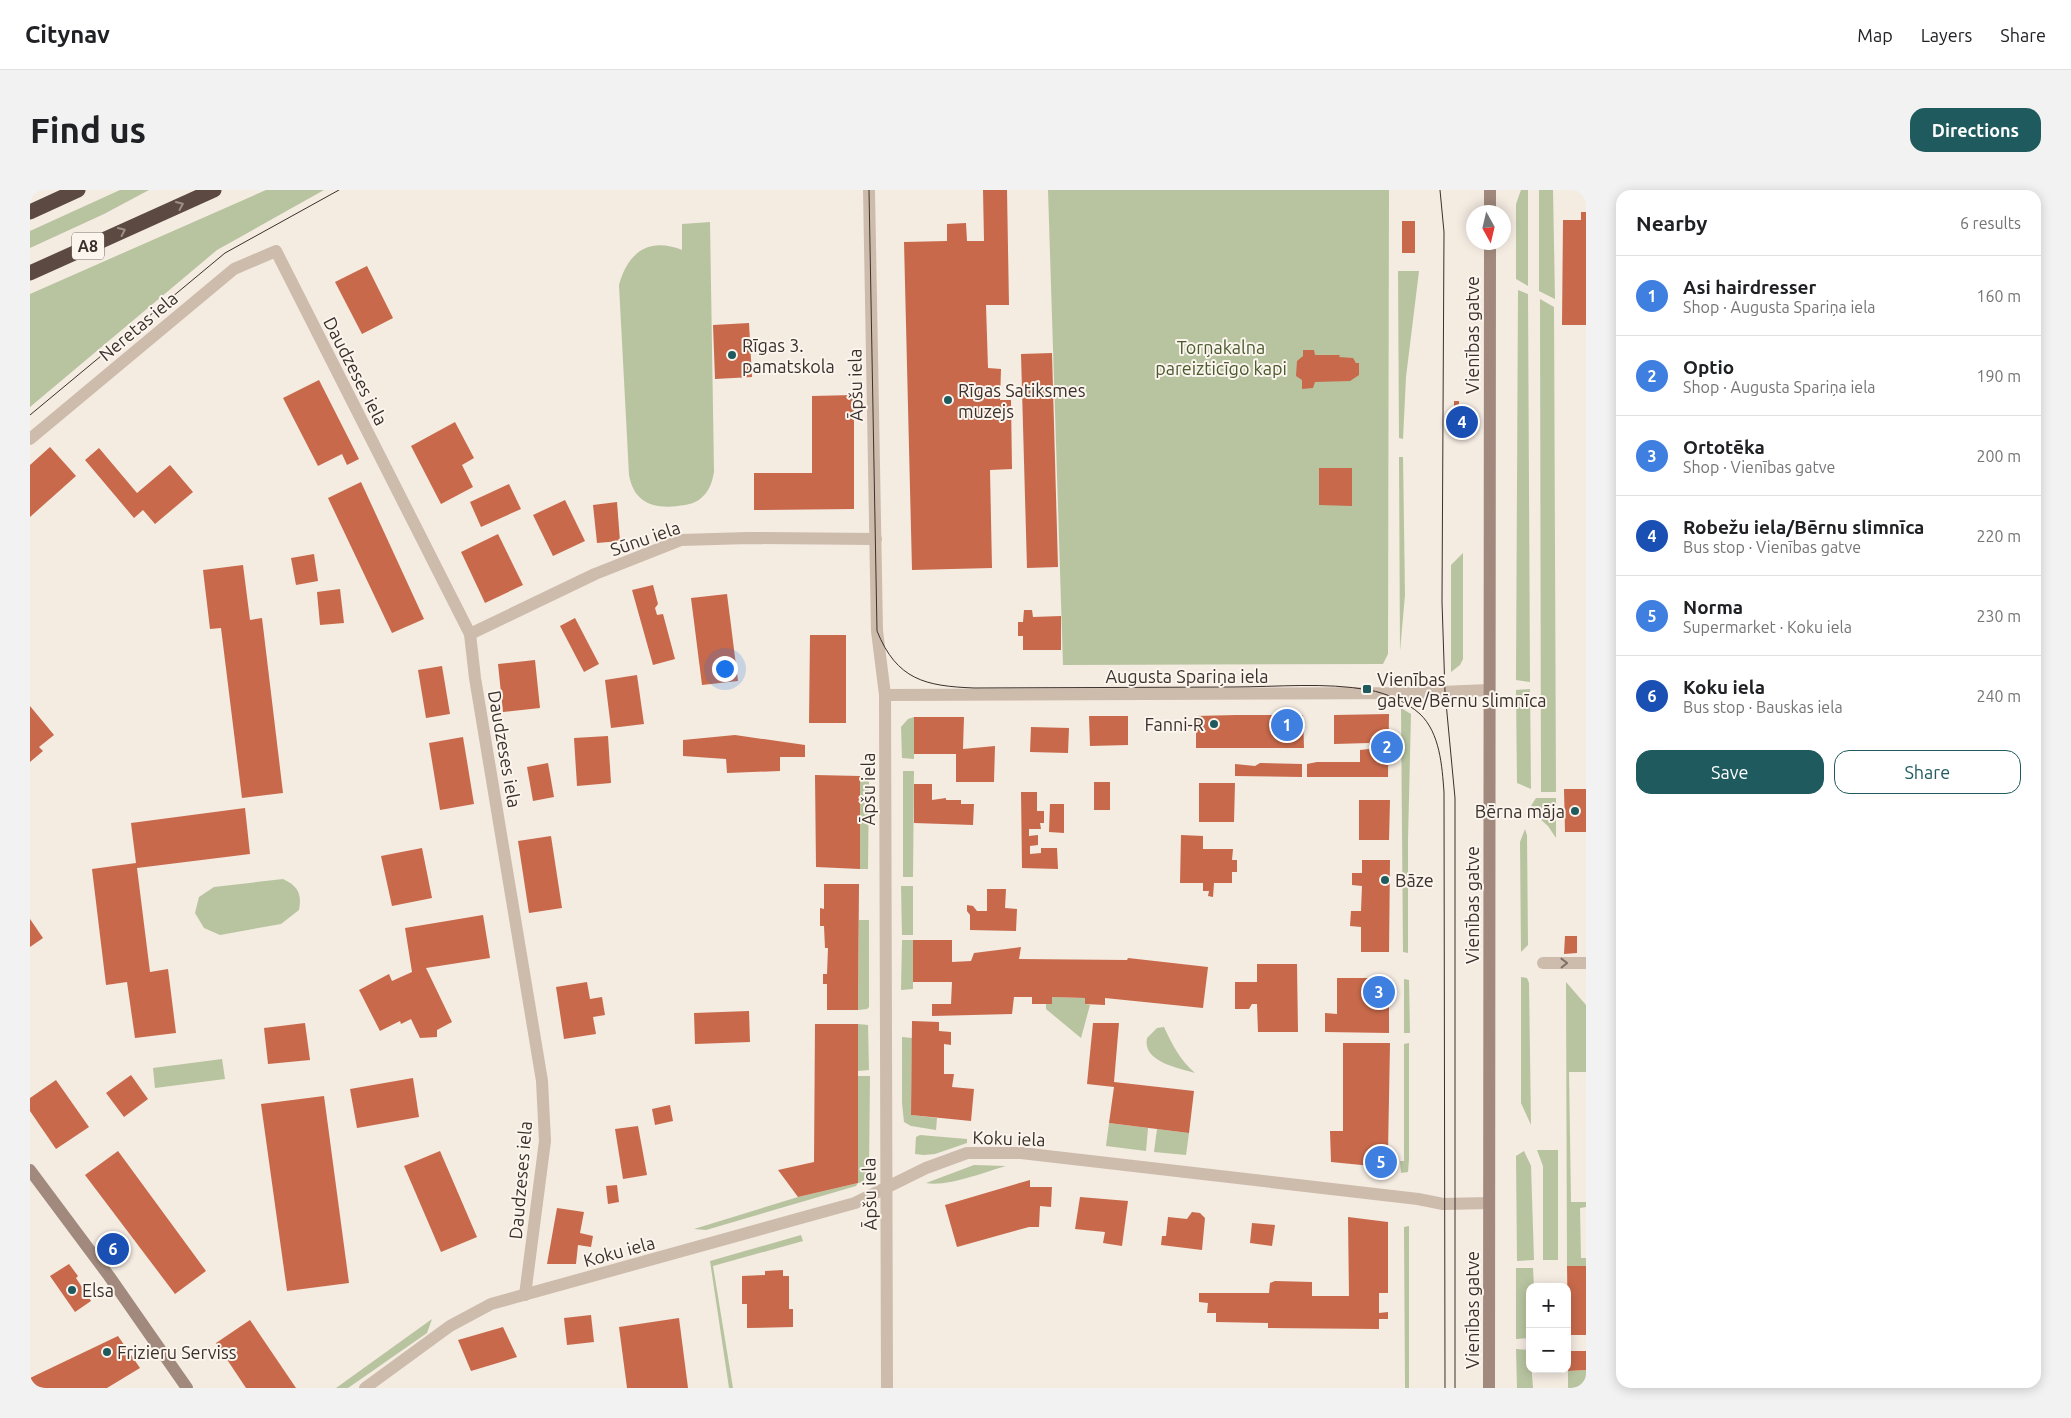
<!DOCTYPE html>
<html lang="en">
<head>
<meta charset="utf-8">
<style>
  body { margin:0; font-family:Ubuntu,sans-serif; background:#f2f2f2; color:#202124 }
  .controls { position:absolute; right:15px; bottom:15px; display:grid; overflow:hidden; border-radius:10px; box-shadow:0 2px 12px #0003 }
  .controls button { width:45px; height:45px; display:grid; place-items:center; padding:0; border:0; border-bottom:1px solid #e0e0e0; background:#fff; color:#202124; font:25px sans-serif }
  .compass { position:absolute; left:1436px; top:15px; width:45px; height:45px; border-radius:50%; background:#fff; box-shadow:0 2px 12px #0003; rotate:172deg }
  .you { position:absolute; left:694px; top:478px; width:18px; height:18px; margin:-12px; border:4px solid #fff; border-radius:50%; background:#1a73e8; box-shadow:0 0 0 8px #1a73e833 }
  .badge { display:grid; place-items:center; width:32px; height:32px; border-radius:50%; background:#1f5a5e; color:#fff; font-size:16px; font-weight:700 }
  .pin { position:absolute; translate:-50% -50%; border:2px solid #fff; box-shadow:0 1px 5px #0006 }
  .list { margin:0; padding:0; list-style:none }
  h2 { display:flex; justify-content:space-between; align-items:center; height:65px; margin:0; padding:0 20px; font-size:21px }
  h2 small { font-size:16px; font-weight:400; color:#757577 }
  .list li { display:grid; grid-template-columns:32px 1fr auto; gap:15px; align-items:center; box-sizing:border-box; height:80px; padding:0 20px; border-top:1px solid #e0e0e0 }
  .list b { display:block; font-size:19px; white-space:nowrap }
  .list p { margin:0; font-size:16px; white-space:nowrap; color:#757577 }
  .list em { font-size:16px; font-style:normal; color:#757577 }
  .actions { display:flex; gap:10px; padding:15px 20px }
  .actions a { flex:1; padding:11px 0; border:1px solid #1f5a5e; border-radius:15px; text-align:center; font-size:18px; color:#1f5a5e }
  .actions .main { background:#1f5a5e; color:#fff }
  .map { position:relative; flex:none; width:1556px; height:1198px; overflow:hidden; border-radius:15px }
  header { display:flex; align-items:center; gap:30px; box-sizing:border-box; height:70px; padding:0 25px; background:#fff; border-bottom:1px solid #e0e0e0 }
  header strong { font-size:24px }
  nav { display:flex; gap:28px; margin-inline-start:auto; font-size:18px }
  .intro { display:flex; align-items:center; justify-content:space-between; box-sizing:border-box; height:120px; padding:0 30px }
  h1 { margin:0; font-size:35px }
  .button { padding:12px 22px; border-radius:15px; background:#1f5a5e; color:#fff; font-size:18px; font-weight:700 }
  main { display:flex; gap:30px; padding:0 30px }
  aside { flex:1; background:#fff; border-radius:15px; box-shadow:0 2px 12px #0003 }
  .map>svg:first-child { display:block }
  .green { fill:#b8c4a0 }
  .building { fill:#c8694b }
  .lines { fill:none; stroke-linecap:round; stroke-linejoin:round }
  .street { stroke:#cdbbac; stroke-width:12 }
  .secondary { stroke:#a18a7d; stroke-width:12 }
  .highway { stroke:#5c4a42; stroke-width:15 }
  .tram { stroke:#3b302b; stroke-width:1 }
  .oneway { stroke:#9c8e87 }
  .oneway2 { stroke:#7d6f65 }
  .poi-dot { fill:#1f5a5e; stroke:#fbf5ee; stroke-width:2 }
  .labels { text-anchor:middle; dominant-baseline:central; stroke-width:4; stroke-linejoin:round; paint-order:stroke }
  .shield { fill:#fbf5ee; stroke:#756b66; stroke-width:1 }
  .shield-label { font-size:16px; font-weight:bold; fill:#3b302b }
  .street-label { font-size:18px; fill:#3b302b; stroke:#fbf5ee }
  .poi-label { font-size:18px; fill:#3b302b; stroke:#fbf5ee; text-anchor:start }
  .park-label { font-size:18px; fill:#4a5a2e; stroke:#fbf5ee }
</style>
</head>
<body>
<header>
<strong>Citynav</strong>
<nav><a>Map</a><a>Layers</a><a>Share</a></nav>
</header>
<div class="intro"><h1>Find us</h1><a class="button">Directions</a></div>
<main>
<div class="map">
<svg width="1556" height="1198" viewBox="0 0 1556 1198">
  <rect width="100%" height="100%" fill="#f4ebe1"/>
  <g class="green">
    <polygon points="90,0 119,0 74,24 0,58 0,41"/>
    <polygon points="236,0 294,0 187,60 0,217 0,104"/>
    <polygon points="1018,0 1359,0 1358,464 1353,474 1033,475"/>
    <polygon points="1491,0 1498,0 1498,96 1486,89 1486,14"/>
    <polygon points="1509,0 1523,0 1525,109 1509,101"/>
    <path d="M 680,32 L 684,282 C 682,293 679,302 670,309 C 664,314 655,315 648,316 C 622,319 604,312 599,285 L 589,95 C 598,62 619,47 652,60 L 652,34 Z"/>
    <polygon points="1368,81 1389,81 1376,187 1373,249 1369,248"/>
    <polygon points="1488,100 1498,104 1500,492 1486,490"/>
    <polygon points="1510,109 1524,117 1526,602 1511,602"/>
    <polygon points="1369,267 1373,267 1375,405 1370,461"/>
    <polygon points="1433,363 1433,469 1430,475 1421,482 1421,375"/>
    <polygon points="1500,499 1501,599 1487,593 1486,500"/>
    <polygon points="1371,518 1381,524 1378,650 1378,763 1373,762"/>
    <polygon points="884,527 884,569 872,568 871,537 878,529"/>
    <polygon points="873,581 884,581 883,687 873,687"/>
    <polygon points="830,586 839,586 838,679 830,679"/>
    <polygon points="1506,608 1526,608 1526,648 1518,636 1499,619"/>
    <polygon points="1495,639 1497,645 1498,755 1491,762 1490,652"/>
    <path d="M 253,689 C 268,696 272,704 269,720 L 251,734 L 190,745 L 174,738 L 165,723 L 169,707 L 184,697 Z"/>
    <polygon points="871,696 883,696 883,745 872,745"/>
    <polygon points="829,730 839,730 839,817 837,819 828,820"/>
    <polygon points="872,750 883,750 883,799 871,800"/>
    <polygon points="1491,787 1497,788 1499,793 1501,935 1491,913"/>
    <polygon points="1374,789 1379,790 1380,843 1374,843"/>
    <polygon points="1536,792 1556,815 1556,882 1539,882 1541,1012 1556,1012 1556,1017 1550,1018 1551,1068 1556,1068 1556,1076 1537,1076"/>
    <polygon points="1022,807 1055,808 1055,814 1060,815 1051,848 1016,819 1016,814 1022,814"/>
    <polygon points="828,834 838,835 839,880 828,881"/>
    <path d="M 1134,837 C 1143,856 1150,870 1165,883 C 1149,878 1112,872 1117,848 L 1127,838 Z"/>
    <polygon points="872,847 882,848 881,925 907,928 906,940 881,936 874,932 872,913"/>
    <polygon points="1379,853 1379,969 1378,982 1371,983 1370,971 1374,971 1374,854"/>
    <polygon points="192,869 195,889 125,898 123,878"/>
    <polygon points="828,886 840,886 839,977 833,992 828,993 826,996 676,1040 664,1039 768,1007 828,993"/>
    <polygon points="1079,933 1118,938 1116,961 1076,956"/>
    <polygon points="1127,939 1159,943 1156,965 1124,962"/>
    <polygon points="890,945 937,949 937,953 905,964 894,965 885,964 886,947"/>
    <polygon points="1507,960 1528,960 1528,1070 1513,1070 1513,976"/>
    <polygon points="1494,961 1501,976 1504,1070 1487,1071 1486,966"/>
    <path d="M 944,975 L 976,976 C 955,982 917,997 896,993 Z"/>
    <polygon points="1379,1036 1379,1198 1375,1198 1374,1037"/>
    <polygon points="771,1045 773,1051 683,1076 703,1198 699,1198 680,1071"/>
    <polygon points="1486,1078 1503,1078 1504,1097 1500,1097 1500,1148 1486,1149"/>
    <polygon points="402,1129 397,1143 318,1198 306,1198"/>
    <polygon points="1486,1159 1500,1160 1503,1198 1487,1198"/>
    <polygon points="1556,1180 1556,1198 1538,1198 1538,1181"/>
  </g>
  <g class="building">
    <polygon points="953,0 977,0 979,115 956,115 958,178 971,179 970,210 981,210 982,279 960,280 962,378 882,380 874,52 917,51 917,34 936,33 937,51 954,51"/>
    <polygon points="1551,22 1556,22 1556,135 1532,135 1533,30 1551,30"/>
    <rect x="1372" y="31" width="13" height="32"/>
    <polygon points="337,76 363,128 332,144 305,92"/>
    <polygon points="719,133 722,187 685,189 683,135"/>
    <polygon points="1273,160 1284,160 1285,165 1310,165 1309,167 1323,168 1326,173 1329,173 1329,185 1320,191 1285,192 1283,198 1272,199 1272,190 1266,186 1267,171 1273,166"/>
    <polygon points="1022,163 1028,377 997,378 991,164"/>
    <polygon points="289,190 329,269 317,275 312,264 288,276 253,208"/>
    <polygon points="824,205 824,319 724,320 724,283 782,283 782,206"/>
    <rect x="1424" y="211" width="5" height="14"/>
    <polygon points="425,232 444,268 432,275 443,297 411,314 381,256"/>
    <polygon points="20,257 46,286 0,327 0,275"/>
    <polygon points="69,258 107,303 140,275 163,302 125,334 113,320 104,328 55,270"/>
    <polygon points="1289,278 1322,278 1322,316 1289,315"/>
    <polygon points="331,292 394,429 362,443 298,308"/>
    <polygon points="479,294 491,319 451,337 440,312"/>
    <polygon points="535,310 555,351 523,366 503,325"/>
    <polygon points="587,312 590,351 567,353 563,315"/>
    <polygon points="468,344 493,395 455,413 431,362"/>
    <polygon points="284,364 288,391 266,395 261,368"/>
    <polygon points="213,375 220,430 232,428 253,603 212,608 191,438 180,439 173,380"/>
    <polygon points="623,395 628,414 625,418 627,425 633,424 645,469 623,475 602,400"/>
    <polygon points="310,399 314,433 290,435 287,402"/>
    <polygon points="697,404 708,491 672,495 661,408"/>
    <polygon points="994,420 1002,420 1003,427 1031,426 1031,460 993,460 993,446 988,446 988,432 993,432"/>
    <polygon points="545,428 569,474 554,482 530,436"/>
    <polygon points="780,445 816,445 816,533 779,533"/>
    <polygon points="505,470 510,518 473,522 468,474"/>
    <polygon points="412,476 420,524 396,528 388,480"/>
    <polygon points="607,485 614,534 581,538 575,490"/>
    <polygon points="0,516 24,545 9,557 13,561 0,572"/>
    <polygon points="1359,524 1358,587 1277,587 1277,574 1287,572 1330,572 1330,560 1339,559 1339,553 1304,554 1304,525"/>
    <polygon points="1206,525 1273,525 1274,558 1166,558 1166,526"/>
    <polygon points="1059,526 1098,526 1098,555 1060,556"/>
    <polygon points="884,527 934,527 933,559 965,556 964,592 926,592 926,564 884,564"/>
    <polygon points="1001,537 1039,538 1038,563 1000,562"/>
    <polygon points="705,545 775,555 775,567 750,567 750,581 697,583 696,569 653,566 653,550"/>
    <polygon points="578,546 581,593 547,596 544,548"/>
    <polygon points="433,547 444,614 410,620 399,553"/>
    <polygon points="518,573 524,607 503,611 497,577"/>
    <polygon points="1230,573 1272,574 1272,587 1205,586 1205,574 1225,576"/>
    <polygon points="785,585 830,586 830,679 786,677"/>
    <rect x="1064" y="592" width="16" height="28"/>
    <polygon points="1169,593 1205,593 1204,632 1169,632"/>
    <polygon points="884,594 902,594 902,610 916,608 916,610 931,610 931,614 944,614 943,635 884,633"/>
    <polygon points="1534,599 1556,599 1556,642 1535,642"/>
    <polygon points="991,602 1007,602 1007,621 1014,621 1014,633 1010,633 1011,639 999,639 999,646 1008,645 1008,655 1000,656 1000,664 1011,663 1011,658 1027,658 1028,679 992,678"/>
    <polygon points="1329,610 1360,610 1359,650 1329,650"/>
    <polygon points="1020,614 1034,614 1034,643 1019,642"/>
    <polygon points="215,618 220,664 107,678 120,782 138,779 146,843 105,848 97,792 76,795 62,679 106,673 101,633"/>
    <polygon points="1151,645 1173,646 1173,659 1203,659 1202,670 1207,670 1207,682 1202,682 1202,693 1184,693 1183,707 1178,706 1179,701 1173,701 1173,693 1150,693"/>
    <polygon points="521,646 532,718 499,723 488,651"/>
    <polygon points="392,658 402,708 362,716 351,666"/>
    <polygon points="1332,670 1360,670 1359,762 1331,762 1331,737 1320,736 1321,721 1331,721 1332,696 1322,695 1322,683 1332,683"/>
    <polygon points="794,694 829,694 828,820 797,820 797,794 793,794 793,784 797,784 798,758 795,758 794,736 790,736 790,718 794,719"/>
    <polygon points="957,699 976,699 975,718 987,719 986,741 940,740 940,725 937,721 937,715 943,716 947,721 957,721"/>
    <polygon points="453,725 460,768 396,778 422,832 407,840 407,847 390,848 381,829 371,834 370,831 350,841 329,800 359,784 362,791 382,782 375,738"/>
    <polygon points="0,729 13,748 0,757"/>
    <polygon points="1535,746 1547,746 1547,763 1534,764"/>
    <polygon points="883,750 922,750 922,772 941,771 944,763 991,757 989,769 1097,770 1098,768 1178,777 1173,818 1075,808 1075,815 1055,814 1055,808 1022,807 1022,814 1002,814 1002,807 984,807 982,824 902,826 902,814 921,814 922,792 883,792"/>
    <polygon points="1227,774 1267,774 1268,842 1228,842 1227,814 1222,814 1219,819 1205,819 1205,792 1227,792"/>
    <polygon points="1307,788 1359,788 1359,843 1295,842 1295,823 1307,824"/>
    <polygon points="557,792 560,809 572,807 575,825 563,827 566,844 534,849 526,797"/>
    <polygon points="719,821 720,852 665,854 664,823"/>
    <polygon points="882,831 909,832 909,841 921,842 921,855 914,854 914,884 924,884 922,897 944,899 941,931 881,925"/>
    <polygon points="275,833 280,870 238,874 234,838"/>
    <polygon points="1063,833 1089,833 1084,892 1164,901 1159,943 1079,933 1084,897 1057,894"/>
    <polygon points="785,834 828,834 828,993 768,1007 748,980 784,972"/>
    <polygon points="1313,853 1360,853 1358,962 1356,973 1352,977 1301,972 1300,941 1313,941"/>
    <polygon points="101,885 118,909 94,927 76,903"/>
    <polygon points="383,888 389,927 327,938 320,899"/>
    <polygon points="26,890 59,937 26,959 0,921 0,908"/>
    <polygon points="294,906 319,1093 257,1101 231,914"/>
    <polygon points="640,915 643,931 625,935 622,919"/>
    <polygon points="608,936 617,985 593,989 585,939"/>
    <polygon points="88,961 176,1081 145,1104 55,985"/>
    <polygon points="410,961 447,1047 411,1062 374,976"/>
    <polygon points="1000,990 1000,997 1022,997 1021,1017 1010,1016 1009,1037 999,1037 927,1057 915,1015"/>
    <polygon points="587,995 589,1012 578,1014 576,996"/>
    <polygon points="1050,1007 1098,1011 1092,1056 1073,1053 1075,1042 1045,1039"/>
    <polygon points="527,1018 554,1022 550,1043 563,1046 561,1057 548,1055 546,1074 517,1074"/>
    <polygon points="1162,1022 1170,1023 1175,1028 1172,1060 1131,1055 1132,1046 1136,1046 1138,1027 1157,1029"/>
    <polygon points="1318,1027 1358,1032 1358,1103 1349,1103 1349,1123 1358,1122 1358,1129 1349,1129 1349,1139 1238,1138 1238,1133 1186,1132 1186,1123 1177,1123 1178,1113 1169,1112 1169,1103 1239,1103 1240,1093 1245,1091 1282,1092 1282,1106 1319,1106"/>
    <polygon points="1222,1033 1245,1035 1242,1056 1220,1053"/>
    <polygon points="39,1074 48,1086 46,1088 61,1111 45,1122 20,1086"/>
    <polygon points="1537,1076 1556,1076 1556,1145 1538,1145"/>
    <polygon points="753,1080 753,1086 759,1086 759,1119 763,1119 763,1137 717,1138 717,1114 712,1114 712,1086 735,1085 735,1081"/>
    <polygon points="561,1125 564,1152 537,1155 534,1128"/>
    <polygon points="649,1128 658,1198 597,1198 589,1137"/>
    <polygon points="220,1130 266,1198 216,1198 186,1153"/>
    <polygon points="473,1137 487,1167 441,1181 428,1150"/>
    <polygon points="88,1146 110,1178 77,1198 0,1198 0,1188"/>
    <polygon points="1537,1161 1556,1161 1556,1180 1538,1181"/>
  </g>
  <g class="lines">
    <g class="street">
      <polyline points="839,0 847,441 855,505 857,1198"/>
      <polyline points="0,249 204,79 246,61 440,444 445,488 512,891 515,951 495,1105"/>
      <polyline points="440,444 565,384 651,350 718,348 846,349"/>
      <polyline points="855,505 1387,503 1459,500"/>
      <polyline points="1513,773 1556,773"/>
      <polyline points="335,1198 420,1136 461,1114 825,1013 896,978 937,963 991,963 1388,1009 1413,1014 1459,1013"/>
    </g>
    <g class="secondary">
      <polyline points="1460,22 1460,0"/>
      <polyline points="0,980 79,1086 157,1198"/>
      <polyline points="1459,1198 1460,52"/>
    </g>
    <g class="highway">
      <polyline points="0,22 48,0"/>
      <polyline points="0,83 184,0"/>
    </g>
    <g class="tram">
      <path d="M 839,0 L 847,441 C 867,490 895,496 944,498 C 1030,498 1116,497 1202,497 C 1247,497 1295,492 1339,500 C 1356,503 1377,512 1390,524 C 1410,543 1412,576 1414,602 L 1415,1198"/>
      <polyline points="1410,0 1414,42 1412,412 1415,502 1425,608 1425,1198"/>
      <polyline points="0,225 195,63 309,0"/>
    </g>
  </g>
  <defs><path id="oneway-chevron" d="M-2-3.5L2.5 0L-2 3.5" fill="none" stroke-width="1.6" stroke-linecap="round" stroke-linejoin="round" transform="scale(1.25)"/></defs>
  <g class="oneway">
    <use href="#oneway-chevron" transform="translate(150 15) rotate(-24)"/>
    <use href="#oneway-chevron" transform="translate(92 41) rotate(-25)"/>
  </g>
  <use class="oneway2" href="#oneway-chevron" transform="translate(1534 773) rotate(-1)"/>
  <g class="poi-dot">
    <circle cx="702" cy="165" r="5"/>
    <circle cx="918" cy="210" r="5"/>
    <rect x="1332" y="494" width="10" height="10" rx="2.5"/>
    <circle cx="1184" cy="534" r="5"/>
    <circle cx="1545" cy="621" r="5"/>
    <circle cx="1355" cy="690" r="5"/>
    <circle cx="42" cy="1100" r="5"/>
    <circle cx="77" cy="1162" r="5"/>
  </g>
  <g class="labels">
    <rect class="shield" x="42" y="42.5" width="32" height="27" rx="4"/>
    <g class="shield-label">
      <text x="58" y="56">A8</text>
    </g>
    <g class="street-label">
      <text transform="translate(108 136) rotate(-40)">Neretas iela</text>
      <text transform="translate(1442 145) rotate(-90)">Vienības gatve</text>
      <text transform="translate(326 181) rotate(63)">Daudzeses iela</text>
      <text transform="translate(825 195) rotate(-91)">Āpšu iela</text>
      <text transform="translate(615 348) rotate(-19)">Sūnu iela</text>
      <text x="1157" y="486">Augusta Spariņa iela</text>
      <text transform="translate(475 559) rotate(80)">Daudzeses iela</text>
      <text transform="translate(838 599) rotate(-90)">Āpšu iela</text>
      <text transform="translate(1442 715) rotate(-90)">Vienības gatve</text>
      <text transform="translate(979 948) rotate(2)">Koku iela</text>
      <text transform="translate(490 990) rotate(-85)">Daudzeses iela</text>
      <text transform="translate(839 1004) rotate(-91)">Āpšu iela</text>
      <text transform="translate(589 1061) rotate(-15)">Koku iela</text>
      <text transform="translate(1442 1120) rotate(-90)">Vienības gatve</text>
    </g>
    <g class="poi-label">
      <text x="712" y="155">Rīgas 3.<tspan x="712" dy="21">pamatskola</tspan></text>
      <text x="928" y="200">Rīgas Satiksmes<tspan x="928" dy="21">muzejs</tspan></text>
      <text x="1347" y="489">Vienības<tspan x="1347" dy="21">gatve/Bērnu slimnīca</tspan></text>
      <text x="1174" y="534" text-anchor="end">Fanni-R</text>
      <text x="1535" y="621" text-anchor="end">Bērna māja</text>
      <text x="1365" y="690">Bāze</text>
      <text x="52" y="1100">Elsa</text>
      <text x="87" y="1162">Frizieru Serviss</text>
    </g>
    <g class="park-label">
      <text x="1191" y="157">Torņakalna<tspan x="1191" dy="21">pareizticīgo kapi</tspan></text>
    </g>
  </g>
</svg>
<div class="controls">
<button>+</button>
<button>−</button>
</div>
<svg class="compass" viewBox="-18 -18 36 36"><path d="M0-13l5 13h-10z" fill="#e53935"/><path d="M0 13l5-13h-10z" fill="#757577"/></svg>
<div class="you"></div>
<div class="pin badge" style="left:1257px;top:535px;background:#3f7fe0">1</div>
<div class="pin badge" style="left:1357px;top:557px;background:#3f7fe0">2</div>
<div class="pin badge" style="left:1349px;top:802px;background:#3f7fe0">3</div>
<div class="pin badge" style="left:1432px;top:232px;background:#1a4fb4">4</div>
<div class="pin badge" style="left:1351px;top:972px;background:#3f7fe0">5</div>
<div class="pin badge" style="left:83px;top:1059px;background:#1a4fb4">6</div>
</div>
<aside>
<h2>Nearby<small>6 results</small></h2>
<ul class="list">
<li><span class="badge" style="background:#3f7fe0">1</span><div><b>Asi hairdresser</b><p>Shop · Augusta Spariņa iela</p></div><em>160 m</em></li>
<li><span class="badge" style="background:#3f7fe0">2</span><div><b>Optio</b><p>Shop · Augusta Spariņa iela</p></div><em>190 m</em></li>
<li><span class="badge" style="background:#3f7fe0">3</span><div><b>Ortotēka</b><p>Shop · Vienības gatve</p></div><em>200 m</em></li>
<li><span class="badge" style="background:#1a4fb4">4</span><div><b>Robežu iela/Bērnu slimnīca</b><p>Bus stop · Vienības gatve</p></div><em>220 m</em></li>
<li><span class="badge" style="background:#3f7fe0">5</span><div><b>Norma</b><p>Supermarket · Koku iela</p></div><em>230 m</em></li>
<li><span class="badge" style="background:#1a4fb4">6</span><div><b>Koku iela</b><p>Bus stop · Bauskas iela</p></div><em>240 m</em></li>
</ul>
<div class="actions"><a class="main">Save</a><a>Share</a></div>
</aside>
</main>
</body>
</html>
